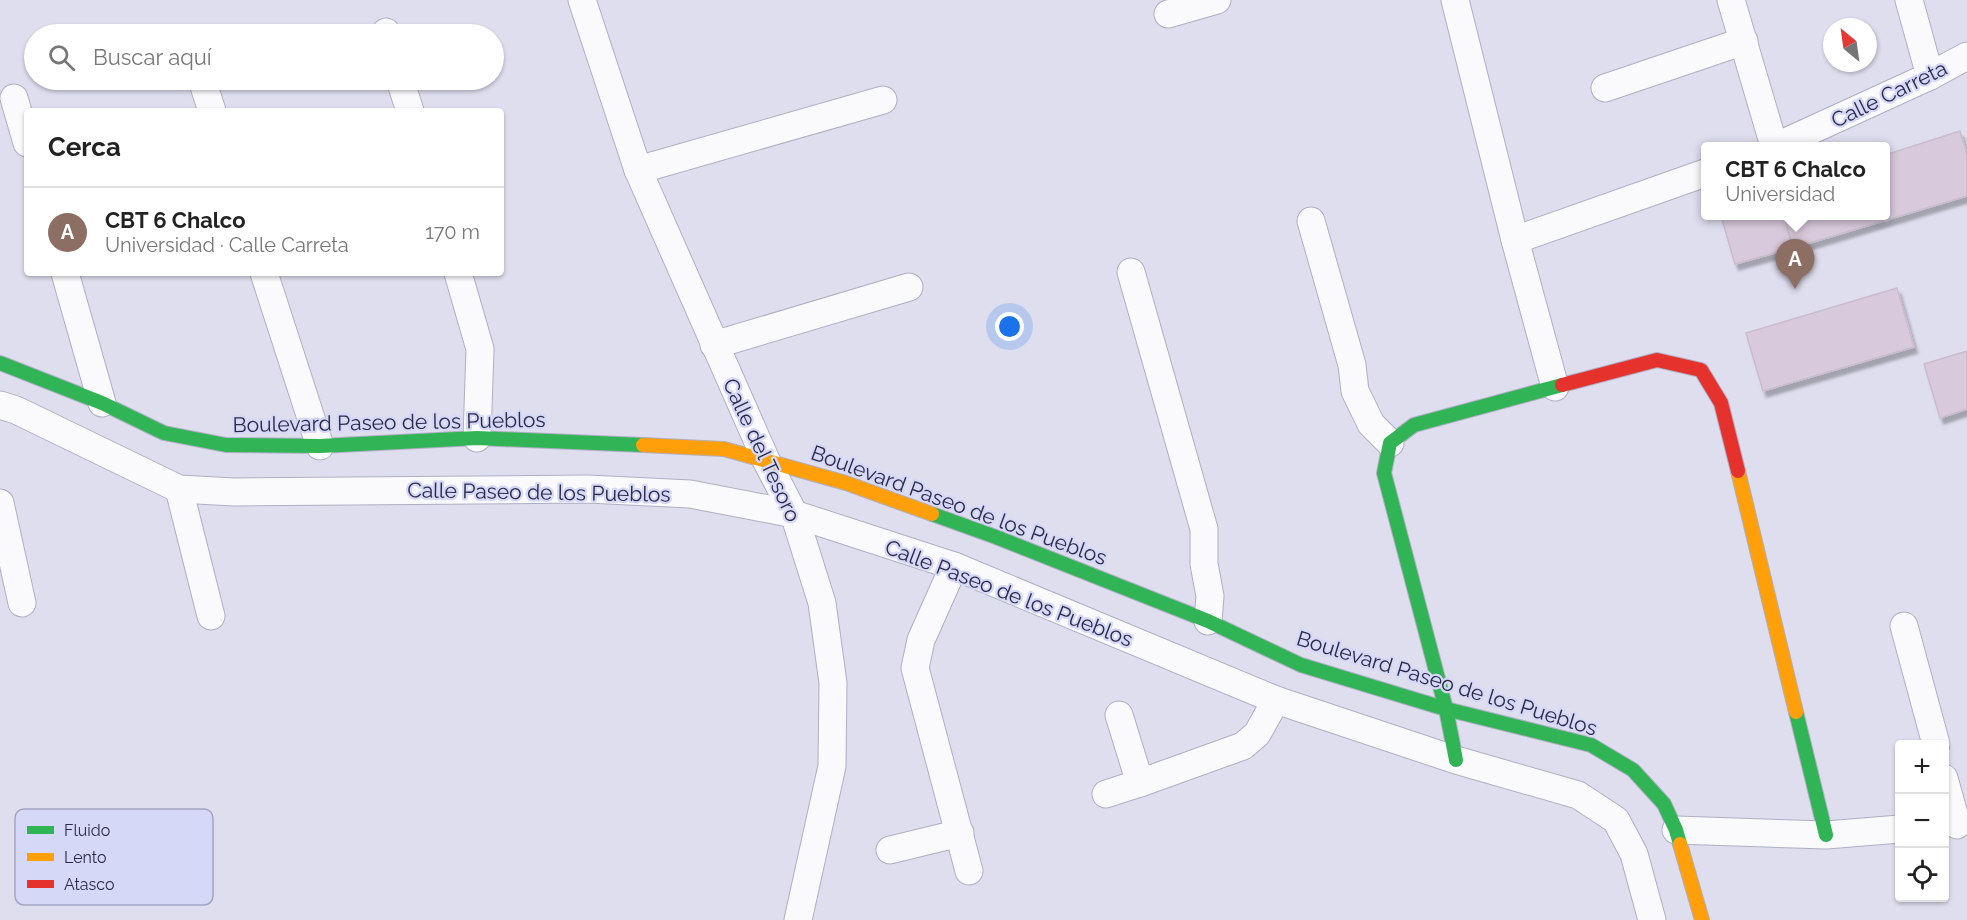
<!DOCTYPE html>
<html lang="es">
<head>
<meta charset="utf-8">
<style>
  body { margin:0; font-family:Raleway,sans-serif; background:#f6f6f6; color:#222 }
  .controls { position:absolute; right:18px; bottom:18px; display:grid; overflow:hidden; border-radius:6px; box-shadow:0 2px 4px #0004 }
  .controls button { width:54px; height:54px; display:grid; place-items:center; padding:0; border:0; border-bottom:2px solid #e0e0e0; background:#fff; color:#222; font:30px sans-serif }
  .compass { position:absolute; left:1823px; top:18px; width:54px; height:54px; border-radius:50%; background:#fff; box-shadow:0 2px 4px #0004; rotate:331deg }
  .you { position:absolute; left:1010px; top:327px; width:21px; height:21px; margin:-15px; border:4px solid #fff; border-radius:50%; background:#1a73e8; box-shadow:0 0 0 9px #1a73e833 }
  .badge { display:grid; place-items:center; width:39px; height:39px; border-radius:50%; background:#b45309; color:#fff; font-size:20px; font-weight:700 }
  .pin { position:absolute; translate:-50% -50px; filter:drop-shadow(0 2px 3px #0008) }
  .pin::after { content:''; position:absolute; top:32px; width:21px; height:18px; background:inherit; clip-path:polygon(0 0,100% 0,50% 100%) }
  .popup { position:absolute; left:1701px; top:142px; width:189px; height:78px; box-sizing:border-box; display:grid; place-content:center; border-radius:6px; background:#fff; filter:drop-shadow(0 2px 4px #0005); font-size:20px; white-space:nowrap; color:#767676 }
  .popup b { font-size:22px; color:#222 }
  .popup::after { content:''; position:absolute; left:50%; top:100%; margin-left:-12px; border:12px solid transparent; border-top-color:#fff }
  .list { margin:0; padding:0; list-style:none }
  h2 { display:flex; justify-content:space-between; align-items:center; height:78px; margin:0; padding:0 24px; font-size:26px }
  h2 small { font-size:20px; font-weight:400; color:#767676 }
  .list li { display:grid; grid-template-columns:39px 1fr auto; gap:18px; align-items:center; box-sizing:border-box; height:90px; padding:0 24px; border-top:2px solid #e0e0e0 }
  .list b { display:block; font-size:22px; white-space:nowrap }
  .list p { margin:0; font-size:20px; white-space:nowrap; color:#767676 }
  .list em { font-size:20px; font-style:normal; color:#767676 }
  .icon { flex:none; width:33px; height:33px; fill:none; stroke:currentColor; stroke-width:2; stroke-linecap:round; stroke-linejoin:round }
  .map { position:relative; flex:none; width:1967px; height:920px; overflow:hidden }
  .search { position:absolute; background:#fff; box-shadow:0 2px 4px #0004; left:24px; top:24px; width:480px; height:66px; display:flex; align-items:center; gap:15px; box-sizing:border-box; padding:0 21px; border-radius:33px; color:#767676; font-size:22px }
  .panel { position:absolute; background:#fff; box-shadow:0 2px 4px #0004; left:24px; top:108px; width:480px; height:168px; border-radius:6px }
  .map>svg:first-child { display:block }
  .building { fill:#d9c9dc; stroke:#cabccc; stroke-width:1.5; filter:url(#shadow) }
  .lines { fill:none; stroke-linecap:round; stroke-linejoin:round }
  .street-casing { stroke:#afafc4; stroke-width:29 }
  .fast-casing { stroke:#afafc4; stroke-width:16 }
  .slow-casing { stroke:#afafc4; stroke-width:16 }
  .jam-casing { stroke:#afafc4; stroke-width:16 }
  .street { stroke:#fafafd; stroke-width:27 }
  .fast { stroke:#30b455; stroke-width:14 }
  .slow { stroke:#ff9f0a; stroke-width:14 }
  .jam { stroke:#e5322d; stroke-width:14 }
  .labels { text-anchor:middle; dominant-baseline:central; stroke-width:4.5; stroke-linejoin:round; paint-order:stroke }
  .street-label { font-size:21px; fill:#2a2a48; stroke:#d6d8f7 }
  .key { fill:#d6d8f7; stroke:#a2a4c2; stroke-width:1.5 }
  .key-label { font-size:16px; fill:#2a2a48 }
</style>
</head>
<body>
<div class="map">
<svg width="1967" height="920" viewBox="0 0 1967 920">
  <defs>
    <filter id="shadow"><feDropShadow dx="3.5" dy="6" stdDeviation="1.5" flood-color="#0004"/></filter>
  </defs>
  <rect width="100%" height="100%" fill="#dedeef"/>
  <g class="building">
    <polygon points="1960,131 1967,155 1967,196 1793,248 1784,216 1885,216 1885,155"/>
    <polygon points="1721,216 1784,216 1793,248 1735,264"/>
    <polygon points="1897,288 1914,347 1763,391 1746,333"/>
    <polygon points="1967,351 1967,409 1940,418 1924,364"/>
  </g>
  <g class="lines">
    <g class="street-casing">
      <g id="street">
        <polyline points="582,0 638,170 766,460 794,514 822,603 833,683 832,766 798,920"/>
        <polyline points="1455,0 1515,240 1555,387"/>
        <polyline points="1731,0 1774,146"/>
        <polyline points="1909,0 1930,76"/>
        <polyline points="1168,14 1217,0"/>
        <polyline points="386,32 387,34"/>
        <polyline points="202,80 212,111"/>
        <polyline points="400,80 410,111"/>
        <polyline points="1605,88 1744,41"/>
        <polyline points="14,98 27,143"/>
        <polyline points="1777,146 1930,76 1967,56"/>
        <polyline points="638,170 883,100"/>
        <polyline points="1311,221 1352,365 1355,391 1371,424 1390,443"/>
        <polyline points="1515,240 1705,173"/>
        <polyline points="1131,272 1204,529 1204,564 1210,596 1208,621"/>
        <polyline points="65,273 102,403"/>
        <polyline points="264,273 320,446"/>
        <polyline points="458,273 480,349 477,438"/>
        <polyline points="714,345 909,287"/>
        <polyline points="0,405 16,410 179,489 234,492 588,489 690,494 794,514 954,566 1276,700 1456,760 1578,795 1616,820 1634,854 1652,920"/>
        <polyline points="179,489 211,616"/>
        <polyline points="0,503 22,603"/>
        <polyline points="954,566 921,640 915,668 969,871"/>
        <polyline points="1904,626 1936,744"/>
        <polyline points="1119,715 1140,783"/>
        <polyline points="1944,778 1957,825"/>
        <polyline points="1106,794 1140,783 1243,746 1257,734 1276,700"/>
        <polyline points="1676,830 1826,835 1900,829"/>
        <polyline points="890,850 960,833"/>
      </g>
    </g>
    <g class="fast-casing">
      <g id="fast">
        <polyline points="0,363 102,403 164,433 226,445 320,446 477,438 643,445"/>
        <polyline points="932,514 996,537 1208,621 1301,665 1446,709 1591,745 1633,770 1664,804 1676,830 1680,844"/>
        <polyline points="1796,712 1826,835"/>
        <polyline points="1456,760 1446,709 1384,473 1390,443 1414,425 1562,385"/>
      </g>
    </g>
    <g class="slow-casing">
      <g id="slow">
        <polyline points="643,445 724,449 846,483 932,514"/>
        <polyline points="1738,471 1796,712"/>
        <polyline points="1680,844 1702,920"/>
      </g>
    </g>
    <g class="jam-casing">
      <polyline id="jam" points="1562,385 1657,360 1701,370 1721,403 1738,471"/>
    </g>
    <use href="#street" class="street"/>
    <use href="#fast" class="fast"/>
    <use href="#slow" class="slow"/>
    <use href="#jam" class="jam"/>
  </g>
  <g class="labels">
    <g class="street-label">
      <text transform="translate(1889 94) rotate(-26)">Calle Carreta</text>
      <text transform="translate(389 422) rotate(-1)">Boulevard Paseo de los Pueblos</text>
      <text transform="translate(762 450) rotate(65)">Calle del Tesoro</text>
      <text transform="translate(539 492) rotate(1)">Calle Paseo de los Pueblos</text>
      <text transform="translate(959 505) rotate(20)">Boulevard Paseo de los Pueblos</text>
      <text transform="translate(1009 593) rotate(21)">Calle Paseo de los Pueblos</text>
      <text transform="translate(1447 683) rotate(17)">Boulevard Paseo de los Pueblos</text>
    </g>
  </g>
  <rect x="15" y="809" width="198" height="96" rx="9" class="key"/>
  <rect x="27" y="826" width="27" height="8" fill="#30b455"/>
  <rect x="27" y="853" width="27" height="8" fill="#ff9f0a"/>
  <rect x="27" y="880" width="27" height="8" fill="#e5322d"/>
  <g class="key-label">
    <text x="64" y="836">Fluido</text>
    <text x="64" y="863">Lento</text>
    <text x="64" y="890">Atasco</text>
  </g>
</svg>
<div class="controls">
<button>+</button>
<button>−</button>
<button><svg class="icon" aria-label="locate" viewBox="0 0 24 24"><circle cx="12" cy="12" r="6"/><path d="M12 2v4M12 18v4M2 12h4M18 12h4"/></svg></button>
</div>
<svg class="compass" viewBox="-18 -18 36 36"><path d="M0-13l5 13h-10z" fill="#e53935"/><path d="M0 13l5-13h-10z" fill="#767676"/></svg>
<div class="you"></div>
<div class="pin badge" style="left:1795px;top:289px;background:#8d6e63">A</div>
<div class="popup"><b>CBT 6 Chalco</b>Universidad</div>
<div class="search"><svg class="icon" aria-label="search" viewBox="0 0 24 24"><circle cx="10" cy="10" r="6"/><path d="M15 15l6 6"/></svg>Buscar aquí</div>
<section class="panel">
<h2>Cerca<small></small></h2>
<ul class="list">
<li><span class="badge" style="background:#8d6e63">A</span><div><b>CBT 6 Chalco</b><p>Universidad · Calle Carreta</p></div><em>170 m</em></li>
</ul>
</section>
</div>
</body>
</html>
